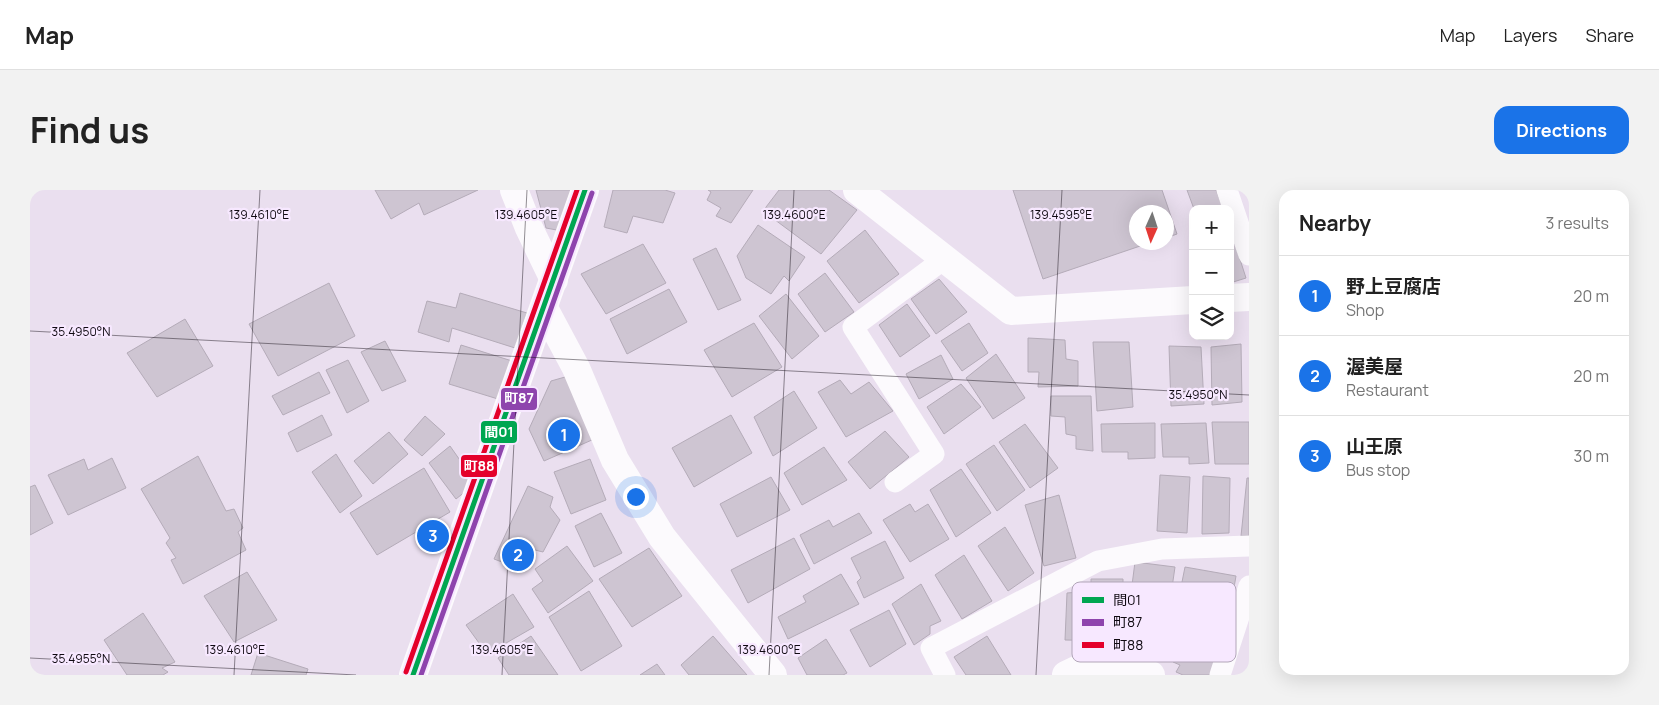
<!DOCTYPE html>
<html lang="en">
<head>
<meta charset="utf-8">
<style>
  body { margin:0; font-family:Manrope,"Noto Sans JP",sans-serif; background:#f2f2f2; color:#222 }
  .controls { position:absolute; right:15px; top:15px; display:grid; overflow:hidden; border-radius:10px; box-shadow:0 5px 20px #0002 }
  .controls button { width:45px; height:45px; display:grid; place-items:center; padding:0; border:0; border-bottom:1px solid #e0e0e0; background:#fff; color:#222; font:25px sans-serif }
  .compass { position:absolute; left:1099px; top:15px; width:45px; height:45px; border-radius:50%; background:#fff; box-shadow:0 5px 20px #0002; rotate:183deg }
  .you { position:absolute; left:605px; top:306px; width:18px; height:18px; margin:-12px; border:4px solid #fff; border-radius:50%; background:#1a73e8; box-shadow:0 0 0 8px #1a73e833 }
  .badge { display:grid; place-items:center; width:32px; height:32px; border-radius:50%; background:#1a73e8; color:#fff; font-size:16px; font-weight:700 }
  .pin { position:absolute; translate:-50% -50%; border:2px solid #fff; box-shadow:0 1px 5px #0006 }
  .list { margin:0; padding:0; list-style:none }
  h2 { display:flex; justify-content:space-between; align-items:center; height:65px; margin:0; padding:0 20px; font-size:21px }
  h2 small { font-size:16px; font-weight:400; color:#767676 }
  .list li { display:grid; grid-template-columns:32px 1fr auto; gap:15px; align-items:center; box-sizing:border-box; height:80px; padding:0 20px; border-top:1px solid #e0e0e0 }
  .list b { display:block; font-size:19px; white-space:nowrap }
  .list p { margin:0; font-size:16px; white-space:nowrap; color:#767676 }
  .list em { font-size:16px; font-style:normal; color:#767676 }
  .icon { flex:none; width:28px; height:28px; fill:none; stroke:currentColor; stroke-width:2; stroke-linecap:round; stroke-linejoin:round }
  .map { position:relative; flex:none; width:1219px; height:485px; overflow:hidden; border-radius:15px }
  header { display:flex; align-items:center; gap:30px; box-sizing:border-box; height:70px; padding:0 25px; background:#fff; border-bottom:1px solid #e0e0e0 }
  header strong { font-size:24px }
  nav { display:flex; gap:28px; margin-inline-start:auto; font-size:18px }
  .intro { display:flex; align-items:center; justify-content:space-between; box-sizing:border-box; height:120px; padding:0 30px }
  h1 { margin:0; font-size:35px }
  .button { padding:12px 22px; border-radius:15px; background:#1a73e8; color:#fff; font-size:18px; font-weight:700 }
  main { display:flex; gap:30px; padding:0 30px }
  aside { flex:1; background:#fff; border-radius:15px; box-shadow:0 5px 20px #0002 }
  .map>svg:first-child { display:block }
  .building { fill:#cec5d2; stroke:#b4abb8 }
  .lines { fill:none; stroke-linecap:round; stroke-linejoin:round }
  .lane { stroke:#fcfafd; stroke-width:21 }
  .street { stroke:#fcfafd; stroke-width:28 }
  .bus-1-casing { stroke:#f7e8ff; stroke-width:9 }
  .bus-2-casing { stroke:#f7e8ff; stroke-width:9 }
  .bus-3-casing { stroke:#f7e8ff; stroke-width:9 }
  .bus-1 { stroke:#00a651; stroke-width:5 }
  .bus-2 { stroke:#8e44ad; stroke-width:5 }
  .bus-3 { stroke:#e4002b; stroke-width:5 }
  .ticks { fill:none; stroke:#0f0911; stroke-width:1; stroke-opacity:0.45 }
  .key { fill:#f7e8ff; stroke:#b1a5b8; stroke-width:1 }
  .key-label { font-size:14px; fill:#0f0911 }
  .ticks-label { font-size:12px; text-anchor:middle; fill:#0f0911; stroke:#f7e8ff; stroke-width:4.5; stroke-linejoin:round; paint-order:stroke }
  .line-badge { stroke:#f7e8ff; stroke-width:2 }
  .badge-label { font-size:14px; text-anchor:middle; font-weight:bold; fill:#fff }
</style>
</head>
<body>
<header>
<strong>Map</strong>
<nav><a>Map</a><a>Layers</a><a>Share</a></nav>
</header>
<div class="intro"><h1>Find us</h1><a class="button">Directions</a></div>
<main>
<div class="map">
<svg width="1219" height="485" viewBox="0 0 1219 485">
  <rect width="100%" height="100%" fill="#eadfef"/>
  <g class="building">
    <polygon points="345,0 448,0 394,25 389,13 361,29"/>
    <polygon points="506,0 541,0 532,41 516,38"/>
    <polygon points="583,0 635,0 645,3 633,33 603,26 597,43 574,37"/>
    <polygon points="678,0 723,0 701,33 686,26 691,18 677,10 681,2"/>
    <polygon points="749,0 799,0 827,20 791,64 733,21"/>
    <polygon points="983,0 1132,0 1147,44 1136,48 1136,22 1106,22 1106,52 1122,52 1013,89"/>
    <polygon points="1157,0 1186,0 1192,15 1182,19 1164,19"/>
    <polygon points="728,35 775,67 759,91 754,86 741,104 716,88 707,66"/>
    <polygon points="1200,38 1216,88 1200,93"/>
    <polygon points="835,40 869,84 829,113 797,71"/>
    <polygon points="613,54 636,93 576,124 551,84"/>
    <polygon points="686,58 711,110 688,120 663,69"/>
    <polygon points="795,83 824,122 795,142 768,104"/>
    <polygon points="909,89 937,122 906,144 881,109"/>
    <polygon points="299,93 325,146 248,186 219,134"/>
    <polygon points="639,99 657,132 597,164 580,129"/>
    <polygon points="430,103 497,123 485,158 422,138 419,152 388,142 397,111 426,118"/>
    <polygon points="756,104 789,146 762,169 729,126"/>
    <polygon points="877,114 900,146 870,167 849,135"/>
    <polygon points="155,129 183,176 127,207 97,163"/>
    <polygon points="724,133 752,177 702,207 674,160"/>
    <polygon points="939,133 958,163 932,181 911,151"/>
    <polygon points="998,148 1035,150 1036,169 1048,171 1048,196 1008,197 1009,182 998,182"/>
    <polygon points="355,151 376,191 352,201 331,162"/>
    <polygon points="1063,152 1099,152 1103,217 1067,221"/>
    <polygon points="1211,154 1212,212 1182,215 1181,157"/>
    <polygon points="431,155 482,171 468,209 419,194"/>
    <polygon points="1139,156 1171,157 1174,214 1141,216"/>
    <polygon points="966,164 995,208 963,229 936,188"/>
    <polygon points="911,165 923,189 889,209 876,184"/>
    <polygon points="318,170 339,211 317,223 296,180"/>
    <polygon points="289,182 300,203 253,225 242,206"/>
    <polygon points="542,185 571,246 514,271 499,239 521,191"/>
    <polygon points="810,190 821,204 839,192 863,221 816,247 788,202"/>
    <polygon points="931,194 951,217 914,244 897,217"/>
    <polygon points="764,201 787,238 743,266 724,227"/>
    <polygon points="1021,206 1061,206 1063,261 1046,259 1046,246 1036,244 1035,227 1021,226"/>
    <polygon points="292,225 302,245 267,262 258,243"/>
    <polygon points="701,225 722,263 664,297 642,258"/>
    <polygon points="395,226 415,244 392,266 374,250"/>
    <polygon points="1182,232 1219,232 1219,274 1185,274"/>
    <polygon points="1125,233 1125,268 1098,269 1098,262 1072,262 1071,234"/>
    <polygon points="1176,233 1179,273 1159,274 1159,267 1133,267 1131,234"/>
    <polygon points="995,234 1028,278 1000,298 969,252"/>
    <polygon points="855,241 879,267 840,299 818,272"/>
    <polygon points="359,242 378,264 343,294 324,271"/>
    <polygon points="964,255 995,300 967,321 936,274"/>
    <polygon points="420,256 446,293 426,309 399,273"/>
    <polygon points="794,257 817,290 772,315 754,283"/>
    <polygon points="306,264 332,306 310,323 282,282"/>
    <polygon points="168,266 196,321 204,319 213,338 208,342 216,360 153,394 141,370 146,368 136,353 140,348 111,299"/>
    <polygon points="82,268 96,298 38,325 18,285 54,269 58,280"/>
    <polygon points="560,269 576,310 541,324 524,282"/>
    <polygon points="394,278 420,322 347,365 320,323"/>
    <polygon points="931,279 961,323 926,347 900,300"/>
    <polygon points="1130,285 1160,287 1157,343 1127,341"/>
    <polygon points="1173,286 1200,288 1199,343 1172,344"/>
    <polygon points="741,287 760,320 707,347 690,314"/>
    <polygon points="1217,288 1219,288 1219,346 1211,346"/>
    <polygon points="5,295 23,333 0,345 0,297"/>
    <polygon points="498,296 523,307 520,317 530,330 513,362 505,360 496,381 464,369"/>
    <polygon points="1029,305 1046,368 1014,376 995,315"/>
    <polygon points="880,314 885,322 898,314 919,349 880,372 853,330"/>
    <polygon points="571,323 592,363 564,377 545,336"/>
    <polygon points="829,323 842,343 784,374 770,345 799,330 803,337"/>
    <polygon points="975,337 1004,383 978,401 948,356"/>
    <polygon points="764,348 780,379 718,413 701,380"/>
    <polygon points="855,351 874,388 834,408 827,392 831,388 821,368"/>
    <polygon points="537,356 563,391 518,423 502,399 513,391 505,379"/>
    <polygon points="619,358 652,406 602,437 569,389"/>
    <polygon points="934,365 962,411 932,429 905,385"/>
    <polygon points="1105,372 1145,377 1137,432 1098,426"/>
    <polygon points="1155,377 1206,386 1198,432 1146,422"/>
    <polygon points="217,382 247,430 204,452 174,406"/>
    <polygon points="811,384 829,414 758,449 748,427 776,412 773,406"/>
    <polygon points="1061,389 1093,389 1093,451 1035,450 1037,403 1061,401"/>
    <polygon points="891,394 911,431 900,436 900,444 884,455 862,414"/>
    <polygon points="559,401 592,456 551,481 519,427"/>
    <polygon points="483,404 504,437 457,464 436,435"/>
    <polygon points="859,420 876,454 840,477 820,440"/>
    <polygon points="113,423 145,472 132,478 138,482 133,485 97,485 74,450"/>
    <polygon points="1152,445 1192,457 1183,485 1153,485 1146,482 1150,475 1143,472"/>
    <polygon points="501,446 528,485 479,485 468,468"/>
    <polygon points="683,446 717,485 659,485 651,475"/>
    <polygon points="957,446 981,485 936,485 924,467"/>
    <polygon points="796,449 817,483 813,485 777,485 768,468"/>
    <polygon points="228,463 278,479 276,485 221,485"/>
    <polygon points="627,474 635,485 610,485"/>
  </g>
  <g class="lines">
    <g class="lane">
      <polyline points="1197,0 1219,65"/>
      <polyline points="865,292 904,264 823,137 914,69"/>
      <polyline points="915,485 901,458 1068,371 1132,359 1219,356"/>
      <polyline points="1190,485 1219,396"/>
    </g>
    <g class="street">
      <polyline points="484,0 499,38 524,90"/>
      <polyline points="827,0 981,121 1163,110"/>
      <polyline points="1200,108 1219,107"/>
      <polyline points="514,118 546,178 585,270 632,347 743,485"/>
      <polyline points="383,485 555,0"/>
      <polyline points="1036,485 1059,474 1121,485"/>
    </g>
    <g class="bus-1-casing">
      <polyline id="bus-1" points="383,485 555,0"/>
    </g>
    <g class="bus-2-casing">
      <polyline id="bus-2" points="391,485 562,3"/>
    </g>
    <g class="bus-3-casing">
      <polyline id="bus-3" points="376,482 547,0"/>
    </g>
    <use href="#bus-1" class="bus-1"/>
    <use href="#bus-2" class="bus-2"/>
    <use href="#bus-3" class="bus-3"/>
  </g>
  <path class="ticks" d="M 0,141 L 1219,205M 0,468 L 326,485M 204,485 L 230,0M 472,485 L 497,0M 739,485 L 764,0M 1006,485 L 1032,0"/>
  <rect x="1042" y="392" width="164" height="80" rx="8" class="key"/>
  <rect x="1052" y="407" width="22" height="6" fill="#00a651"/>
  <rect x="1052" y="429" width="22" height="7" fill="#8e44ad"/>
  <rect x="1052" y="452" width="22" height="6" fill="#e4002b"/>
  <g class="key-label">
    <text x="1083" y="415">間01</text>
    <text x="1083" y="437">町87</text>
    <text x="1083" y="460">町88</text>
  </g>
  <g class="ticks-label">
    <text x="229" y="29">139.4610°E</text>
    <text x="496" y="29">139.4605°E</text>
    <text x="764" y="29">139.4600°E</text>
    <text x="1031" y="29">139.4595°E</text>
    <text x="51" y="146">35.4950°N</text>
    <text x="1168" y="209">35.4950°N</text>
    <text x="205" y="464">139.4610°E</text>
    <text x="472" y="464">139.4605°E</text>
    <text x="739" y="464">139.4600°E</text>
    <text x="51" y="473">35.4955°N</text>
  </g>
  <g class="line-badge">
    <rect x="470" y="197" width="38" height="24" rx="5" fill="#8e44ad"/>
    <rect x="450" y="230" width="38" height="24" rx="5" fill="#00a651"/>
    <rect x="430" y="264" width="38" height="24" rx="5" fill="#e4002b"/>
  </g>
  <g class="badge-label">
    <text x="489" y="213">町87</text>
    <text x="469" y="247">間01</text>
    <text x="449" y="281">町88</text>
  </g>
</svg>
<div class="controls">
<button>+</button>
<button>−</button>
<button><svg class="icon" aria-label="layers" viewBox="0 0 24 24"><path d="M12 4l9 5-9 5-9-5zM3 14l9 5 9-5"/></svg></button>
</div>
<svg class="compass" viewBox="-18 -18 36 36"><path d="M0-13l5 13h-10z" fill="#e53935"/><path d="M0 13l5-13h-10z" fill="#767676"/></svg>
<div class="you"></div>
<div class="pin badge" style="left:534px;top:245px">1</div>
<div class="pin badge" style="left:488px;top:365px">2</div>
<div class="pin badge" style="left:403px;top:346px">3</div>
</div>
<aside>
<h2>Nearby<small>3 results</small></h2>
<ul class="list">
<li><span class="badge">1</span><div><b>野上豆腐店</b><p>Shop</p></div><em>20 m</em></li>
<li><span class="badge">2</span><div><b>渥美屋</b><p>Restaurant</p></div><em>20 m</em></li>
<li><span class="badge">3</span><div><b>山王原</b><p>Bus stop</p></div><em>30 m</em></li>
</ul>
</aside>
</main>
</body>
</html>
